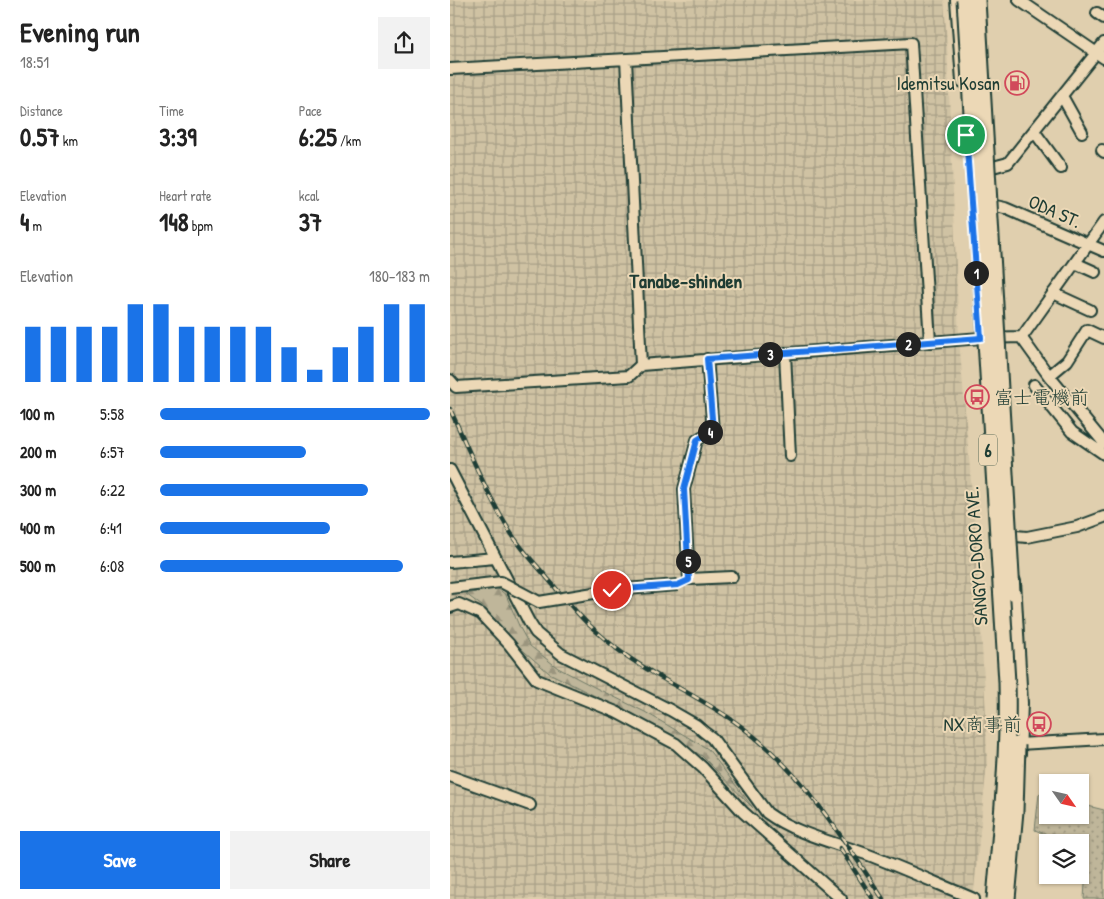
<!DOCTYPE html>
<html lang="en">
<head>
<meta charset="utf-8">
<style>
	body { margin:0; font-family:"Patrick Hand","Klee One",sans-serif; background:#f2f2f2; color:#222; height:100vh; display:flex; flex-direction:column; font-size:19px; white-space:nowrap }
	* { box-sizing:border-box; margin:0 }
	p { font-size:16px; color:#767676 }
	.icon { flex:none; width:28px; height:28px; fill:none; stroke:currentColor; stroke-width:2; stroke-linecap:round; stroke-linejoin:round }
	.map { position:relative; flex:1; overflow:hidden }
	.side { display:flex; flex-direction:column; background:#fff; width:450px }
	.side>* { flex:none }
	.needle { width:32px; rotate:124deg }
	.fabs { position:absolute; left:589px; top:774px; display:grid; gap:10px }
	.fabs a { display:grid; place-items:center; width:50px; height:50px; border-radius:0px; background:#fff; box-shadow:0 1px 4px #0004; font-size:25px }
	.pin { position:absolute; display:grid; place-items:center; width:42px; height:42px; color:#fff; margin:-21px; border:2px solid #fff; border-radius:50%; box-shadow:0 1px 5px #0007 }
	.km { position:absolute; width:25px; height:25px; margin:-12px; border-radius:50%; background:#222; color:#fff; font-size:14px; line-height:25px; text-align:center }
	.round { display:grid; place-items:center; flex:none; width:52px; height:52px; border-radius:0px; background:#f2f2f2 }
	.headline { display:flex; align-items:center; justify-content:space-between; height:85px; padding:0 20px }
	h1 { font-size:28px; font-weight:700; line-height:38px }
	.figures { display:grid; grid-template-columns:repeat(3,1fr); gap:8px; height:85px; padding:5px 20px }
	.figures div { display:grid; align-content:center }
	.figures b { font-size:25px; font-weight:700 }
	.figures small { font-size:14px; font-weight:400 }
	.figures p { font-size:14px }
	.chart { height:140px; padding:10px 20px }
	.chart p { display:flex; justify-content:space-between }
	.chart svg { width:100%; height:90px; margin-top:5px; stroke:#1a73e8; stroke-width:6 }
	.primary-button { display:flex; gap:10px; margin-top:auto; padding:10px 20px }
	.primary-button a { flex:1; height:58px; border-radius:0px; background:#1a73e8; color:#fff; font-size:20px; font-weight:700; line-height:58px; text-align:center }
	.primary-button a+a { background:#f2f2f2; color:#222 }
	ul { padding:0 20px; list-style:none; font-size:16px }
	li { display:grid; grid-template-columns:80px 60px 1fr; align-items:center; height:38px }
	li i { height:12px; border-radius:6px; background:#1a73e8 }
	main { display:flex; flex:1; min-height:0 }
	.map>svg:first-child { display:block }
	.industrial { fill:url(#industrial-grid) }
	.forest { fill:url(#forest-firs); stroke:#6f7a67 }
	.park { fill:url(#park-dots); stroke:#6f7a67 }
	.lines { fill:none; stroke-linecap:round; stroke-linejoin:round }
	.minor-casing { stroke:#1f3d34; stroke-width:14 }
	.major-casing { stroke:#1f3d34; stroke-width:16 }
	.minor { stroke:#ecd8b6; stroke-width:10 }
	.major { stroke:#ecd8b6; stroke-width:12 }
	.rail-casing { stroke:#1f3d34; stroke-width:4.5 }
	.rail { stroke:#ecd8b6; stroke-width:2.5; stroke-dasharray:8; stroke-linecap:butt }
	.minor-bridge-casing { stroke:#1f3d34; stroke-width:14; stroke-linecap:butt }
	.highway-bridge-casing { stroke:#1f3d34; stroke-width:19; stroke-linecap:butt }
	.minor-bridge { stroke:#ecd8b6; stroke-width:10 }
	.highway-bridge { stroke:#ecd8b6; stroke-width:15 }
	.route-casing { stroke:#fff; stroke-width:10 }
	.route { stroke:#1a73e8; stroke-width:6 }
	.labels { text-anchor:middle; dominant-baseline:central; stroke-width:4; stroke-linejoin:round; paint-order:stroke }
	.shield { fill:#ecd8b6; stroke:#5c6c5b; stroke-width:1 }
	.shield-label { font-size:18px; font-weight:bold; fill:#1f3d34 }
	.poi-label { font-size:19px; fill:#1f3d34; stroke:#ecd8b6; text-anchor:end }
	.street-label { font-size:19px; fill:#1f3d34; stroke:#ecd8b6 }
	.neighbourhood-label { font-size:20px; font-weight:bold; fill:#1f3d34; stroke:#ecd8b6 }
</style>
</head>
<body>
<main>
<section class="side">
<div class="headline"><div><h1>Evening run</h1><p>18:51</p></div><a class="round"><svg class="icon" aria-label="share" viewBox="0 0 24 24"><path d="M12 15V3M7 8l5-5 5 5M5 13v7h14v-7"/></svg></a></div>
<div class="figures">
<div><p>Distance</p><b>0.57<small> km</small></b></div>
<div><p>Time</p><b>3:39</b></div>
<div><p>Pace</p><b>6:25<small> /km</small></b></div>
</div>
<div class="figures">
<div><p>Elevation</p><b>4<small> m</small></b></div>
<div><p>Heart rate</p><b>148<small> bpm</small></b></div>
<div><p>kcal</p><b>37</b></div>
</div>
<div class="chart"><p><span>Elevation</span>180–183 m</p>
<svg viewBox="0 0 160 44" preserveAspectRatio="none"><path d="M5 44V17M15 44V17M25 44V17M35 44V17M45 44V6M55 44V6M65 44V17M75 44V17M85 44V17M95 44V17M105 44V27M115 44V38M125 44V27M135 44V17M145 44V6M155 44V6"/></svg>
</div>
<ul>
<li><b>100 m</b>5:58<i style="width:100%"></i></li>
<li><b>200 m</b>6:57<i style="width:54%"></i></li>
<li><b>300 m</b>6:22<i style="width:77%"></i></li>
<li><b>400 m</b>6:41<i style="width:63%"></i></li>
<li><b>500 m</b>6:08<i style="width:90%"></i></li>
</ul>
<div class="primary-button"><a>Save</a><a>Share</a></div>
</section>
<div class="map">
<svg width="654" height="899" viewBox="0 0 654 899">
	<defs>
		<pattern id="industrial-grid" width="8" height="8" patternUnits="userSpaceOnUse" patternTransform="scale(1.25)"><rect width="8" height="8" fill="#cfc2a3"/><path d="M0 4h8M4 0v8" fill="none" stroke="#a79f86"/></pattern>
		<pattern id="forest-firs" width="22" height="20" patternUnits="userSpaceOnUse" patternTransform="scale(1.25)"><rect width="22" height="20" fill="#bfb69a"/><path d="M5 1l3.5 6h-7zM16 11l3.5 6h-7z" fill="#9b957e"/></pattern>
		<pattern id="park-dots" width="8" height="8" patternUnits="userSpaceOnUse" patternTransform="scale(1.25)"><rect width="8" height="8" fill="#bfb69a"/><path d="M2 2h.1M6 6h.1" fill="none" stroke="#9b957e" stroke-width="1.8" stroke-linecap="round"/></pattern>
	</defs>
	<rect width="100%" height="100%" fill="#e0cfae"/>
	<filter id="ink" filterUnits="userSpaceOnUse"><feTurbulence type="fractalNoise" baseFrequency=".02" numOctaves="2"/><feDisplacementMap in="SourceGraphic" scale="10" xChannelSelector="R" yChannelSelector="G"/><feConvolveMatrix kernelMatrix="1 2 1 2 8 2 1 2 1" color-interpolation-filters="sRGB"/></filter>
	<g filter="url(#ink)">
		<path class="industrial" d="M0,0H494L497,44L509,339L525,529L536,714L537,763L523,899H0Z"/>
		<path class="forest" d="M47,588L56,595L70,628L80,646L108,668L146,688L195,712L258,749L303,808L252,756L191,719L99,673L67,645L36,609L16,594Z"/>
		<path class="park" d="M589,794L597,796L598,815H630V804L654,810V899H634L637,852L630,849V842H614L585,830Z"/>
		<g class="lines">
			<g class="minor-casing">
				<path id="minor" d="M569,0L654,58
					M647,13L654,18
					M176,59L191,365
					M0,69L461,43L480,342
					M612,96L632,132
					M584,131L611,168
					M652,150L654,152
					M539,168L558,163L654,43
					M541,205L555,208L654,251
					M625,263L645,272
					M603,293L640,310
					M571,337L599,376L654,443
					M335,353L340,456
					M257,359L263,430L247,440L234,489L239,579L282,577
					M599,376L617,361L637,330L654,338
					M0,380L6,387L179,376L191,365L531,338L572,337L654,222
					M584,385L622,432L654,454
					M0,470L79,622L86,633L111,654L220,710L246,725L254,732L262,738L317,813C346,834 383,842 416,854C453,868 488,884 524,899
					M554,535L577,537L627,527L654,517
					M0,562L45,558
					M0,607L9,604L31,614L59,644L87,680L166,712L226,744L253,768L293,812L391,899
					M569,744L654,739
					M0,776L80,805"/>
			</g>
			<g class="major-casing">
				<path id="major" d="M507,0L513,81
					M564,581L571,703L569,754"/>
			</g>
			<use href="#minor" class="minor"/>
			<use href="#major" class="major"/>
			<g class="rail-casing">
				<path id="rail" d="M0,409C18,448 34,489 56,525C67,545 84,562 98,579C111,594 124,610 138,624C147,632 157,641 167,649C206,679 252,697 292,727C351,771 393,838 433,899
					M390,848L423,899"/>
			</g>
			<use href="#rail" class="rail"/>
			<g class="minor-bridge-casing">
				<path id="minor-bridge" d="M0,588L51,582L89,602L162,590L228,585"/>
			</g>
			<g class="highway-bridge-casing">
				<path id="highway-bridge" d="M515,0L557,682C559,755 551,827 545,899
					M527,0L562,592
					M557,899L565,811L567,745"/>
			</g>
			<use href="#minor-bridge" class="minor-bridge"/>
			<use href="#highway-bridge" class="highway-bridge"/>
		</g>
	</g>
	<g class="lines" filter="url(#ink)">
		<g class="route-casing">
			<path id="route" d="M162,590L228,585L239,580L234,489L247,440L263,430L257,359L531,338L516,135"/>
		</g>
		<use href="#route" class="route"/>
	</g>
	<defs>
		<g id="fuel-ring" transform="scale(1.25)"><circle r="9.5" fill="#ecd8b6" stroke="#d1495b" stroke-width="1.5"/><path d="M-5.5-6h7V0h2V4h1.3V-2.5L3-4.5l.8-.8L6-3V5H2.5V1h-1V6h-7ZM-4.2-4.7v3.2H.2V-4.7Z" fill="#d1495b"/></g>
		<g id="bus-ring" transform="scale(1.25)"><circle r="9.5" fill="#ecd8b6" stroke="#d1495b" stroke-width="1.5"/><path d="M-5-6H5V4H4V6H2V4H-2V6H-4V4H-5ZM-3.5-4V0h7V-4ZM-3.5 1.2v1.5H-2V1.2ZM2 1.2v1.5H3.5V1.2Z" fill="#d1495b"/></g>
	</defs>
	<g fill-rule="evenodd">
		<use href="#fuel-ring" x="567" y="83"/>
		<use href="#bus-ring" x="527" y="397"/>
		<use href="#bus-ring" x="589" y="724"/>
	</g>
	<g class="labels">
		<rect class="shield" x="529" y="434.5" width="18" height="31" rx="4"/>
		<g class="shield-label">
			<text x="538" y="450">6</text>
		</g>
		<g class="poi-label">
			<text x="550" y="83">Idemitsu Kosan</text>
			<text x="544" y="397" text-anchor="start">富士電機前</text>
			<text x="572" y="724">NX商事前</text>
		</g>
		<g class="street-label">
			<text transform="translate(605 211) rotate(24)">ODA ST.</text>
			<text transform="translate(526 556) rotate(-94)">SANGYO-DORO AVE.</text>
		</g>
		<g class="neighbourhood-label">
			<text x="236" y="280">Tanabe-shinden</text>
		</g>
	</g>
</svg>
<div class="fabs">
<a><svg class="needle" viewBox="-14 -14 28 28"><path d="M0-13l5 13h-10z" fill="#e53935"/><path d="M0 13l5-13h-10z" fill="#767676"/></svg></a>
<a><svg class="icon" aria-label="layers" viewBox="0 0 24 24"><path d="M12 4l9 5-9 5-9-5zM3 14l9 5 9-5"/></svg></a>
</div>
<div class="pin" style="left:516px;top:135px;background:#1e9e55"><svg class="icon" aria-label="arrive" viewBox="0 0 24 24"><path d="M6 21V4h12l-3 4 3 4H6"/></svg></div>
<div class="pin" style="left:162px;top:590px;background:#d93025"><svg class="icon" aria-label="check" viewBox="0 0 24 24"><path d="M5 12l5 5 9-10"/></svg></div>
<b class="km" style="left:526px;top:273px">1</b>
<b class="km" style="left:458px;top:344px">2</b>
<b class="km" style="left:320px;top:354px">3</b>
<b class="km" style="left:260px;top:432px">4</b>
<b class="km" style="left:238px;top:561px">5</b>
</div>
</main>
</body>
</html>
